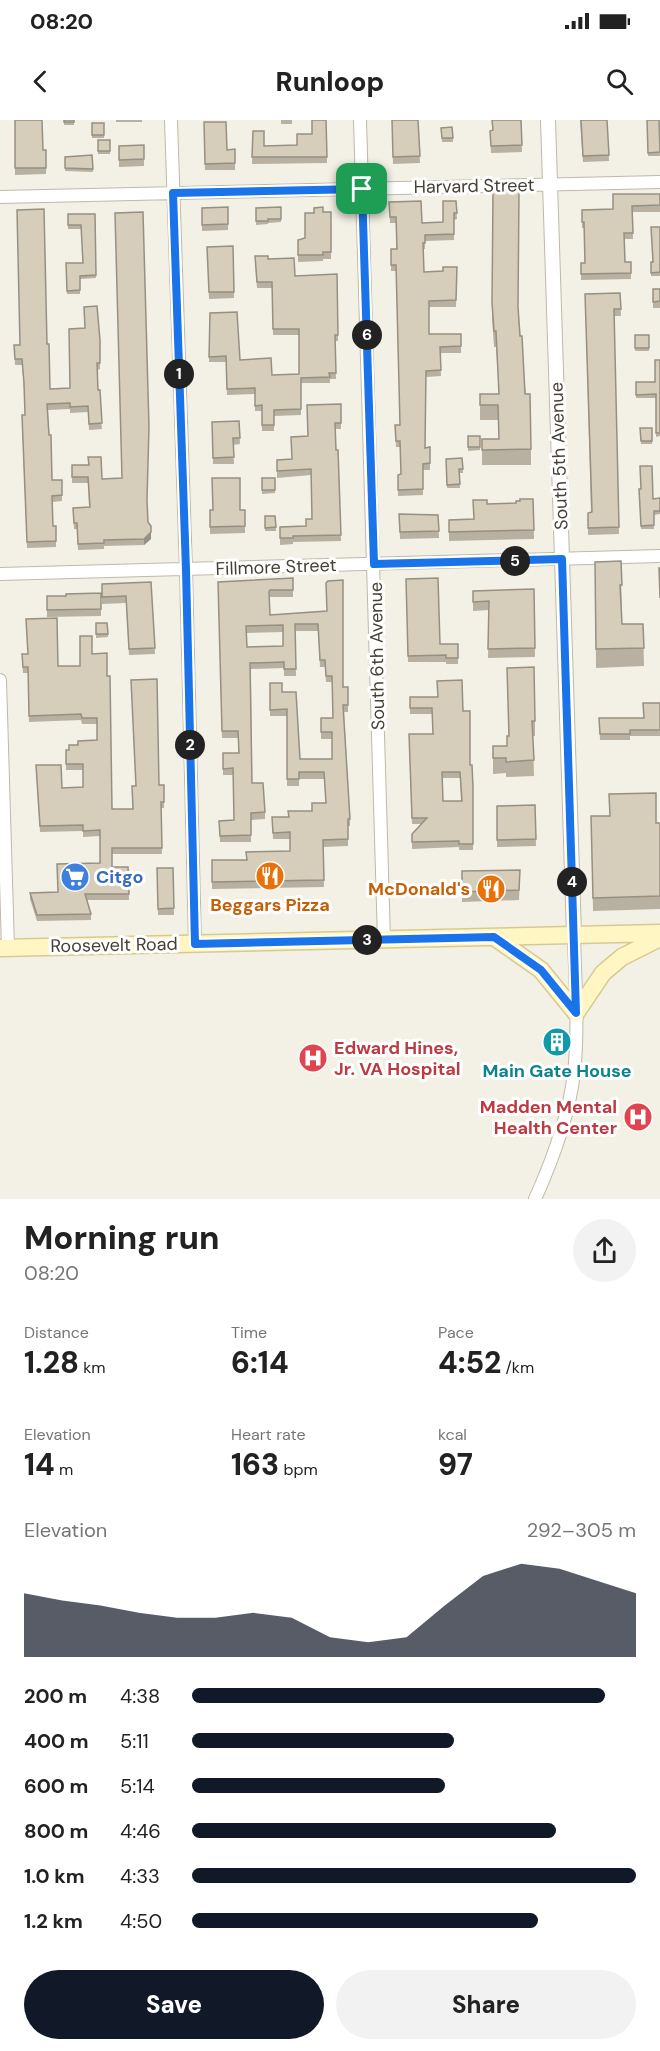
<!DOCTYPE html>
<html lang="en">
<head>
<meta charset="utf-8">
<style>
	body { margin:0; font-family:"DM Sans",sans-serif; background:#f2f2f2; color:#222; height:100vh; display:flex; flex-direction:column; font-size:22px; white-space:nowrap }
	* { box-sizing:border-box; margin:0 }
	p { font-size:20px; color:#767676 }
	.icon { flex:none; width:33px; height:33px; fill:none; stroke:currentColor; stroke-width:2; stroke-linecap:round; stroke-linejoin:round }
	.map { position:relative; height:1079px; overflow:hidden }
	.panel { display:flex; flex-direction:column; background:#fff; flex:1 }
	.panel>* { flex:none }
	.pin { position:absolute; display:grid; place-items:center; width:51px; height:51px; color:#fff; margin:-26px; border-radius:12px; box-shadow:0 3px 9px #0006 }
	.km { position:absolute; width:30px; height:30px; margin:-15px; border-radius:50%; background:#222; color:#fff; font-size:16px; line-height:30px; text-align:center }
	.round { display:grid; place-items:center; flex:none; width:63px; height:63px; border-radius:32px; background:#f2f2f2 }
	.headline { display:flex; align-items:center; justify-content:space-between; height:102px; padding:0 24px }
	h1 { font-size:33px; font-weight:800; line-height:45px }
	.stats { display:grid; grid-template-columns:repeat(3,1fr); gap:9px; height:102px; padding:6px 24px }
	.stats div { display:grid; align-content:center }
	.stats b { font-size:30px; font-weight:800 }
	.stats small { font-size:16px; font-weight:400 }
	.stats p { font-size:16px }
	.chart { height:168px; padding:12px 24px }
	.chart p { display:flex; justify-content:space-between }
	.chart svg { width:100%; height:108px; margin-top:6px; fill:#111827; opacity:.7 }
	.action { display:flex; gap:12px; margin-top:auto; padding:12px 24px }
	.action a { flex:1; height:69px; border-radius:36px; background:#111827; color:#fff; font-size:24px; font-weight:800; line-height:69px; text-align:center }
	.action a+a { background:#f2f2f2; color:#222 }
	ul { padding:0 24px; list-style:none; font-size:20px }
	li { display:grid; grid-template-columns:96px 72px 1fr; align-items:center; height:45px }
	li i { height:15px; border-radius:8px; background:#111827 }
	.status { display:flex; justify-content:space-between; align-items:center; height:42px; padding:0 30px; background:#fff; direction:ltr }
	.status svg { height:16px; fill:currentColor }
	header { display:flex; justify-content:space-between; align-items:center; height:78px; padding:0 24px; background:#fff; font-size:27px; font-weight:800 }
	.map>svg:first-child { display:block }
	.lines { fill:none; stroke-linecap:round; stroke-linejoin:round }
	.minor-casing { stroke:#bfb9a8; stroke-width:14 }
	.tertiary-casing { stroke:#bfb9a8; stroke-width:16 }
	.secondary-casing { stroke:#d6ca93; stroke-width:19 }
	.minor { stroke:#fff; stroke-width:12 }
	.tertiary { stroke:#fff; stroke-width:14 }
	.secondary { stroke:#fff6c4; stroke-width:16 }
	.wall { fill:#b8b0a0; fill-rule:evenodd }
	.shaded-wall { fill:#969082 }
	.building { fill:#d6cdba; stroke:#969082; stroke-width:1.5; fill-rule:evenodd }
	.route-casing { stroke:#fff; stroke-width:12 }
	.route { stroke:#1a73e8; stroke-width:8 }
	.labels { text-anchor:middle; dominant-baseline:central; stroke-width:6; stroke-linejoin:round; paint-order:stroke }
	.street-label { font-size:18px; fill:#464135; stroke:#fff }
	.shop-label { font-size:18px; font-weight:bold; fill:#366cbe; stroke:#fff; text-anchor:start }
	.food-label { font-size:18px; font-weight:bold; fill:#c56008; stroke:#fff; text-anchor:end }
	.health-label { font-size:18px; font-weight:bold; fill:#be3a42; stroke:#fff; text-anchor:start }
	.culture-label { font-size:18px; font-weight:bold; fill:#0d838f; stroke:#fff }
</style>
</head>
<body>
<div class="status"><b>08:20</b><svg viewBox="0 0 49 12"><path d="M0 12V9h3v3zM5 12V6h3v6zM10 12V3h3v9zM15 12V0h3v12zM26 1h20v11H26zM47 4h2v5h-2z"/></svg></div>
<header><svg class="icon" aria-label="back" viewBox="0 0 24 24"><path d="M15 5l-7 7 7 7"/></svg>Runloop<svg class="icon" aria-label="search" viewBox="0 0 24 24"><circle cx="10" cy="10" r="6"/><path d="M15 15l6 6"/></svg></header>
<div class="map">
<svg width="660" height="1079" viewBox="0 0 660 1079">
	<rect width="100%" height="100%" fill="#f3f1e5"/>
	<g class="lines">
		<g class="minor-casing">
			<path id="minor" d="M171,0L186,450L195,824
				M360,0L384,820
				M0,77L660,62
				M0,454L660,436
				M0,560L8,828
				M535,1079C553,1039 569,996 574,953C579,907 575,861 574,815"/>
		</g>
		<g class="tertiary-casing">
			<path id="tertiary" d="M548,0L574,815"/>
		</g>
		<g class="secondary-casing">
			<path id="secondary" d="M494,817L541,850L576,893L603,853L622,837L660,818
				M0,828L660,813"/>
		</g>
		<use href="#minor" class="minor"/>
		<use href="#tertiary" class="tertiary"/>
		<use href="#secondary" class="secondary"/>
	</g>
	<path class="wall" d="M15,0L43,30H46V54L15,55Z
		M64,0H74V5H64Z
		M116,0H142V2H116Z
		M281,0H292V4H281Z
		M326,0L327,43L252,44L253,11L264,26L297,25L312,14Z
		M392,0H418L420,43L393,44Z
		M521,0L522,32L491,33L490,11Z
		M580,0H607L609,41L583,42Z
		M647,0H659L660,36H648Z
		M204,2L227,30L235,29V50H205Z
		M92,3H104V18H92Z
		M452,7L453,22H442L441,8Z
		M98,20H110V34H98Z
		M119,26L144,39V46L119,47Z
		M92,35L93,52L65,51V37Z
		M493,72L518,189L531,329V345H482V319H499L498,300H480V274H499L496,227H494L492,198Z
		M660,74V92H632L633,119H625V142H631V159L581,160V143H585L584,108H582V90L613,89Z
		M456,81L457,99L454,100V120L425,121V129H423L424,152L443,151L457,147L456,187H429V214L461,226V233H440L441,256L426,257L425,328L430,327V350H423V375L398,376V355L401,354L400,327H396L395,305H400L396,151H391V136L396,129V103H390L389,82L422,103L443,102Z
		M228,87V110L202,111V88Z
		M281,87V102L268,103V104L256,105V88Z
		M323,92H331V139H323V141L298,142V120L305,118Z
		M68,94H95L96,158L80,159V174H67L66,143H83L81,109H68Z
		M660,107V156H651V142H652Z
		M207,127L234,172V178L209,179Z
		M268,139L295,156L337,154L338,221H335L336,259H330V263H301V295L274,296V311H262V291H255V274L227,275L226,242H209L210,193L240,240L272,255L299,254V215H273L272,168H257L255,142Z
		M653,169H660V188H653Z
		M620,173L621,196H614L619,414L588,415V393L591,392L585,174Z
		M635,215H649V231H635Z
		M100,220V249L97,250L98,270L102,309L89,310L88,292L70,293V289L48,290L52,360H62V381L52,382L53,406H56V427L27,428L22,302L25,295L24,269L22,245H15L14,225L47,224L50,269L70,268Z
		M660,240V316L656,317V278H636V262H655Z
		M341,284V309H335L336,330H338L341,421L293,422V424L280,425V407L306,406L312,399L311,355L277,358V340L292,339L308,316Z
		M239,301L240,324L233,325L234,344H213L212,302Z
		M640,308H652V324H641Z
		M468,316H480V330L468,331Z
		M462,338L463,353H459L460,368H447L446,339Z
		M72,345L102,359L147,382L148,402L151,419L144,425L104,426V429L78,430L77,409H74L73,388L89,387L88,363H72Z
		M262,358H275V373L262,374Z
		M639,373L653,379L660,378V394L654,395V409H641Z
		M533,379L534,419L449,421V400L473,399L487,384L516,383V381Z
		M210,390H245V413L210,414Z
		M399,394L438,395L439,418L400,419Z
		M265,396H275L276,411H265Z
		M621,441L622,504H643L644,546L596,548L595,442Z
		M293,458V477H270L269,478L270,495L326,491L348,585V592H344L350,699V706H348V726L323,727L324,767L212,769V740H246V732L290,731V719H273L272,697H289L312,691L326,683L324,659H299V666H287V596H270V563L282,572L300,639H332V619H321V598H333L332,562H326L325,547H320L318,511H295L296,556H284V548L251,549L252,663L265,692V699L251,700V722H220L219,701L234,700L233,655H223V633H238V618H222L218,462ZM283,512V526L247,527L246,513Z
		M406,459L440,524H458V544H446V542H408Z
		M151,462L155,534L129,535L126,483L102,484V464Z
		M534,469L535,537L488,538L489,490L473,491V471Z
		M101,473V496L47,497V476H66Z
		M96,503H107L108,517L96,518Z
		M92,534L112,689H133L159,665H164V688H161L162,734H112V747H128L129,780H87L91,794V800L37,801L30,779V773L58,772L100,743V716L83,717V711L40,712L36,651L62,668L83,667V650H66V630H69L78,625L97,620V604H82L81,600L29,602L28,553H23L22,540L58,546H80Z
		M507,548L535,601V616H533L534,656L506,657V653L493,654V626H507L509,616Z
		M410,577L463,591L473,667V730H459V727L412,729V714L422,704H412L409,614H433L432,594H410ZM442,658H460L461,681H443Z
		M660,583V616H630V620H600L599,598H644Z
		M535,685L536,726L497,727V686Z
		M591,696L660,703V789L593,791Z
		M157,748H173L174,795H158Z
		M462,751L520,759L519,780L462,782Z"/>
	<path class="shaded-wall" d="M151,412V419L144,425V419Z"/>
	<path class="building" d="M15,0H42L43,30H46V48H15Z
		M64,0H74V2H64Z
		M312,0H326L327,37H252L253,11H264V26L297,25V14H312Z
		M392,0H418L420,36L393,37Z
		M492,0H521L522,25L491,26L490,11L493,10Z
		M581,0H607L609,35L583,36Z
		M647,0H659L660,32L648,33Z
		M204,2H226L227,30L235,29V43L205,44Z
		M92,3H104V15H92Z
		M452,7L453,18H442L441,8Z
		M98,20H110V31H98Z
		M144,25V39L119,40V26Z
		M92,35L93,49L65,48V37Z
		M493,72H519L518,187L520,216H522L525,274H530L531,329L482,330V319H499L498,285H480V274H499L496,211H494L492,183Z
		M613,74H660V85L632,86L633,113H624L625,142H631V153L581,154V143H585L584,102H582V90L613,89Z
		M421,81L422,103L443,102V81H456L457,93H454V114L425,115V123H423L424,152L443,151V147H457L456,180L429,181V214H461V226L440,227L441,250L426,251L425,328L430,327V343L423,344V369L398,370V355L401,354L400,321H396L395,305H400L396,145H391V129H397L396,97H390L389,82Z
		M228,87V104L202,105V88Z
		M281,87V99H268V101H256V88Z
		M323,87V92H331V132H323V135H298V120L305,118V93H314V88Z
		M44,89L47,224H49L50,269L70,268L69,209L85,208L84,187L97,186L100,220V243H97L98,270H100L102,303L89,304L88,286L70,287V283L47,284L49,315H51L52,360H62V375L52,376L53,406H56V421L27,422L22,295H25L24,263L22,239H15L14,225H20L17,90Z
		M143,92L149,307L147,380L148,402L151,406V412L144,419L104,420V423L78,424L77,403H74L73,388L90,387L88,357H72V345H89L88,337H101L102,359L122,358L115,93Z
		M68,94H95L96,155L80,156V170L67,171L66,143H83L81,105H68Z
		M651,107H660V152L651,153V142H653Z
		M233,126L234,172H209L207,127Z
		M255,136H268V139L294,138L295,156L337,154L338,215H335L336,253H329L330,257L301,258V289L274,290V305H262V285L255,286V268L227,269L226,236L209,237L210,193L237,192L240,240L271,238L272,255L299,254V209H273L272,162H257Z
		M653,169H660V181L653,182Z
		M620,173L621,189H614L619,407L588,408V393L592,392L585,174Z
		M635,215H649V228H635Z
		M655,240H660V313H656V274L636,275V262H655Z
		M341,284V303H335L336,330H338L341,415L293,416V418H280V407L306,406V399H312L311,349L277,351V340L292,339L291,317L308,316L307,285Z
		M239,301L240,318H233L234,337L213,338L212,302Z
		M640,308H652V321H641Z
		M468,316H480V327H468Z
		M462,338L463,349H459L460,364L447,365L446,339Z
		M640,346H652L653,379L660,378V391H654V405L641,406L639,369H641Z
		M212,358H240V390H245V406L210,407V390H213Z
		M262,358H275V370H262Z
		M520,379H533L534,410L449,412V400L474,399L473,380H487V384L516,383V381H520Z
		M399,394L438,395L439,411L400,412Z
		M265,396H275L276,407L265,408Z
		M621,441L622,465H620L622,504H643L644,528L596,529L595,442Z
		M659,448H660V478Z
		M293,458V470H270L269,472L270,495L327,491L326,463L328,461L343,460V567H348V585H343L350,699H348V719L323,720L324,760L212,762V740H247L246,732L290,731V712L273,713L272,697H289L288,691H312V683H326L324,652H299V659H287V589L270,590V563H282V572H296L300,639H332V612H321V598H333L332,556H326L325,540H320L318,504H295L296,549H284V542L250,543L252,663H263L265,692L251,693V715L220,716L219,701L234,700L233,648L223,649V633H239L238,611H222L218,462ZM283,505V526L247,527L246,506Z
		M438,458L440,524H458V538H446V535L408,536L406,459Z
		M151,462L155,528L129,529L126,476L102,477V464Z
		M534,469L535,528L488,529L489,481L473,482V471Z
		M101,473V489L47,490V476H66V474Z
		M57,498L58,546H80V516H92V534L107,533V556H110L112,689H133L132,666H136L131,560L157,559L159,665H164V682H161L162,728H112V747H128L129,774H85L91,794L37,795L30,773L58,772L57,744L100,743V710L83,711V705L40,706L36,645H61L62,668L83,667V644H66V630H69V625H78V621L97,620V598H82L81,594L29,596L28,547H23L22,534H28L26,499Z
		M96,503H107L108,514H96Z
		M534,547L535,601H532L534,640L506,642V638H493V626H507V616H509L507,548Z
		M462,560L463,591H470V645H472L473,667V724H459V721L412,722V714L427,698H412L409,614H433L432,588H410V577H438L437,561ZM442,652H460L462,681H443Z
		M643,583H660V610H630V614H600L599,598H644Z
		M656,673V703H660V776L593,778L591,696H610L609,674Z
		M535,685L536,719L497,720V686Z
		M157,748H173L174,788L158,789Z
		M520,750L519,770L462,772V751Z"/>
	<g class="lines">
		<g class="route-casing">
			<path id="route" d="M362,69L374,444L562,439L576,893L541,850L494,817L195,824L186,450L173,73Z"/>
		</g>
		<use href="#route" class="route"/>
	</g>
	<defs>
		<g id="restaurant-disc" transform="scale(1.5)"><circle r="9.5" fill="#e8710a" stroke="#fff"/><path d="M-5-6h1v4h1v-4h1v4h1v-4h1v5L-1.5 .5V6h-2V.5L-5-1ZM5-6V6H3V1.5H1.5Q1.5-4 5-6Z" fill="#fff"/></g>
		<g id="supermarket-disc" transform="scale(1.5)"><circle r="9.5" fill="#3f7fe0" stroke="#fff"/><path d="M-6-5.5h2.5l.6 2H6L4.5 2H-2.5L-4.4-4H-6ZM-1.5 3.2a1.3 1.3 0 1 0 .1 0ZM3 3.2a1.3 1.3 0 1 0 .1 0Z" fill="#fff"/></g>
		<g id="building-disc" transform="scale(1.5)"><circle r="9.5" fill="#0f9aa8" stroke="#fff"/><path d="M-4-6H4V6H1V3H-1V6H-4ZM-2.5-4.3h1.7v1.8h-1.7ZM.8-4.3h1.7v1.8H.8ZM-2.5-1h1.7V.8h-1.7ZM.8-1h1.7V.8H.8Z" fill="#fff"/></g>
		<g id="hospital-disc" transform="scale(1.5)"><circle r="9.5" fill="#e0444e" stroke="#fff"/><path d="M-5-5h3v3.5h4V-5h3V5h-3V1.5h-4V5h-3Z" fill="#fff"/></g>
	</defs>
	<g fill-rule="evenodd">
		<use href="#restaurant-disc" x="270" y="756"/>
		<use href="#supermarket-disc" x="75" y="757"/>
		<use href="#restaurant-disc" x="491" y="769"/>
		<use href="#building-disc" x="557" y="922"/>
		<use href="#hospital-disc" x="313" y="938"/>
		<use href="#hospital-disc" x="638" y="997"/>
	</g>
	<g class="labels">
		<g class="street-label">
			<text transform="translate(474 66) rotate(-1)">Harvard Street</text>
			<text transform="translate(559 336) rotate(-92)">South 5th Avenue</text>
			<text transform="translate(276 447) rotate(-2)">Fillmore Street</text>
			<text transform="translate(377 536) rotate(-91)">South 6th Avenue</text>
			<text transform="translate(114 825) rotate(-1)">Roosevelt Road</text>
		</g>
		<g class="shop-label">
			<text x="96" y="757">Citgo</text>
		</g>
		<g class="food-label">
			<text x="470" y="769">McDonald's</text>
			<text x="270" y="785" text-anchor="middle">Beggars Pizza</text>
		</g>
		<g class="health-label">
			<text x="334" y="928">Edward Hines,<tspan x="334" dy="21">Jr. VA Hospital</tspan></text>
			<text x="617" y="987" text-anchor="end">Madden Mental<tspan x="617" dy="21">Health Center</tspan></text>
		</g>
		<g class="culture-label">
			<text x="557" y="951">Main Gate House</text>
		</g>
	</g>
</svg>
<div class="pin" style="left:362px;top:69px;background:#1e9e55"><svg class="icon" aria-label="arrive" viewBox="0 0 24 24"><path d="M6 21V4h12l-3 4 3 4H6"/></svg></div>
<b class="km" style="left:179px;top:254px">1</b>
<b class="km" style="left:190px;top:625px">2</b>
<b class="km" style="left:367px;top:820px">3</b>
<b class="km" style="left:572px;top:762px">4</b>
<b class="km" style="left:515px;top:441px">5</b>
<b class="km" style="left:367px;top:215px">6</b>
</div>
<section class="panel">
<div class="headline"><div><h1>Morning run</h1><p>08:20</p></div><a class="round"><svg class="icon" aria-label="share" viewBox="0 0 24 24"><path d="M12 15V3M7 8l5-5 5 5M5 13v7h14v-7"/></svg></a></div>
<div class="stats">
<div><p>Distance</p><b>1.28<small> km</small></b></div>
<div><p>Time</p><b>6:14</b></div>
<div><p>Pace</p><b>4:52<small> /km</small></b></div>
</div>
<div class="stats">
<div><p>Elevation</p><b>14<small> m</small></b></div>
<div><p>Heart rate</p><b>163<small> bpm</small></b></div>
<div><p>kcal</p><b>97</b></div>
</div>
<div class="chart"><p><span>Elevation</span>292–305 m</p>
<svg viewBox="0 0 160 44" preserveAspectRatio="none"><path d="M0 44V18L10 21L20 23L30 26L40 28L50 28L60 26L70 28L80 36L90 38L100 36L110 23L120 11L130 6L140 8L150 13L160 18V44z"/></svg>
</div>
<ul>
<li><b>200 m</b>4:38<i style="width:93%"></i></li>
<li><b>400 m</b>5:11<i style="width:59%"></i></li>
<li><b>600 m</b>5:14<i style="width:57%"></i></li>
<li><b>800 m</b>4:46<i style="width:82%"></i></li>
<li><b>1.0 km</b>4:33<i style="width:100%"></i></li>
<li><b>1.2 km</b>4:50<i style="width:78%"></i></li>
</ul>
<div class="action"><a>Save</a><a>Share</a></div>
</section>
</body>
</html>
